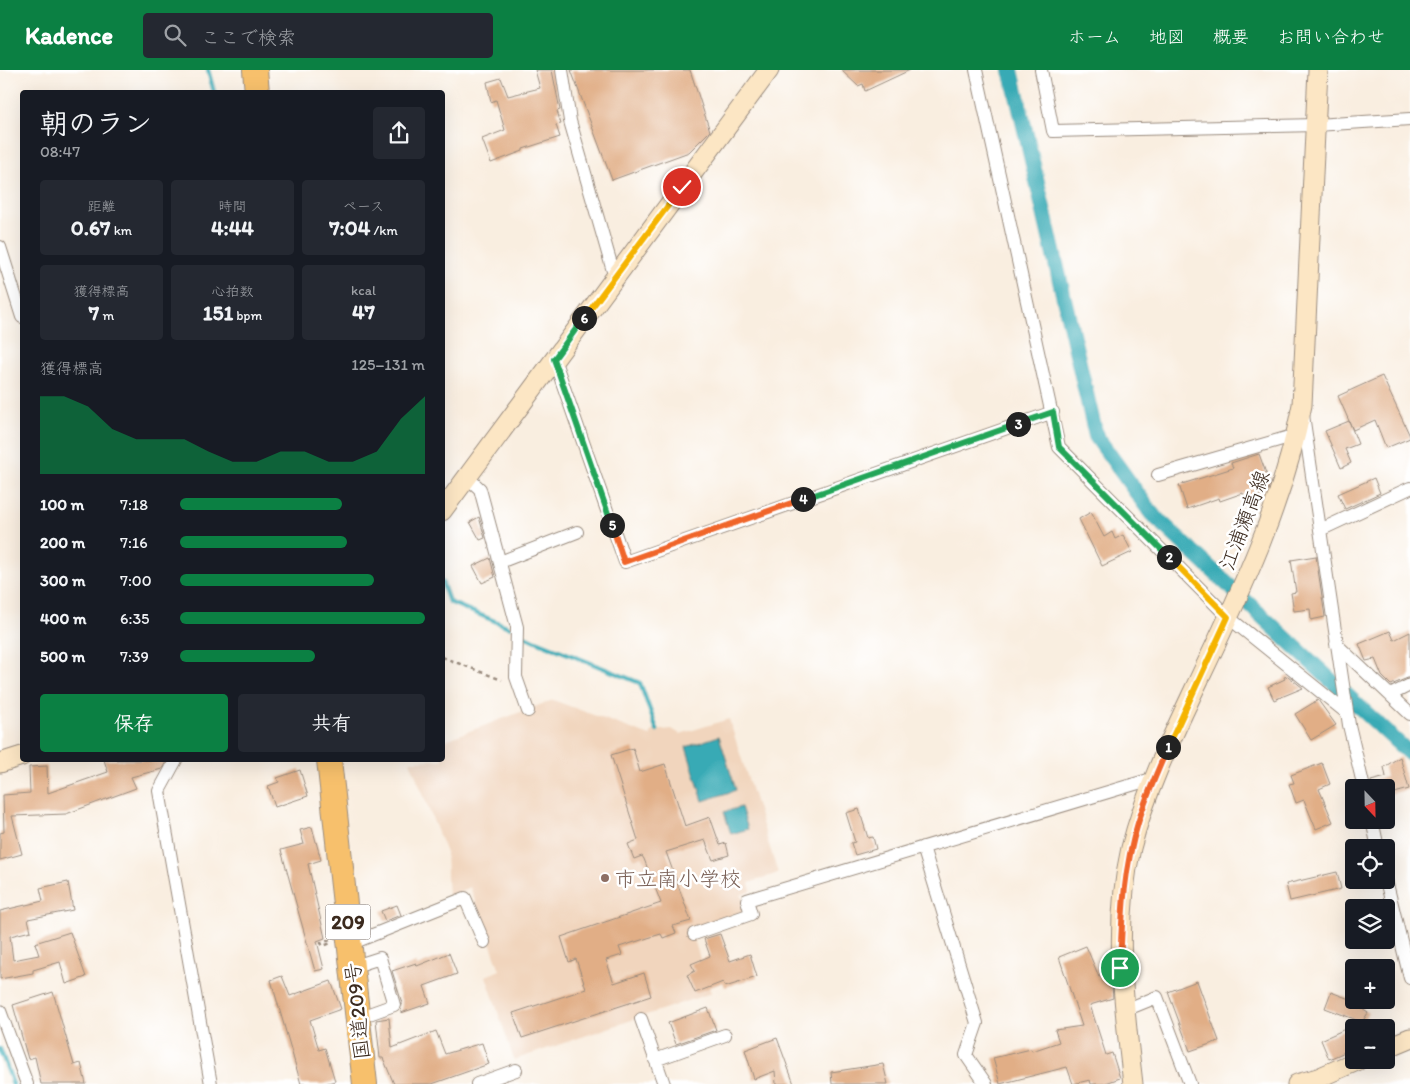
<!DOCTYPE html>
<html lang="ja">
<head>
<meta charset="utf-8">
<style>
	body { margin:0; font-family:Itim,"Klee One",sans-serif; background:#242831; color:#f1f3f6; height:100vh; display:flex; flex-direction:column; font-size:19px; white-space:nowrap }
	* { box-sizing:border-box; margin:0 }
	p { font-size:16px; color:#9ea1a6 }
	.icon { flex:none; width:28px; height:28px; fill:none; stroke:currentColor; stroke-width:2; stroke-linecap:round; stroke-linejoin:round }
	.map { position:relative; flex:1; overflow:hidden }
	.side { position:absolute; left:20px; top:20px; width:425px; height:672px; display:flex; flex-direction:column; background:#171b24; border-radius:5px; box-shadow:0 5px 20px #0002 }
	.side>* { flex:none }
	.needle { width:32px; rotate:158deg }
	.fabs { position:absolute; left:1345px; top:709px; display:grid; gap:10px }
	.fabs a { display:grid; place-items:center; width:50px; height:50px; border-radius:5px; background:#171b24; box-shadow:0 5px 20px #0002; font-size:25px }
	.pin { position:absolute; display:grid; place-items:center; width:42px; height:42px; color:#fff; margin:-21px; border:2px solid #fff; border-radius:50%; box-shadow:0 1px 5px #0007 }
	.km { position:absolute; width:25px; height:25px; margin:-12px; border-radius:50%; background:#222; color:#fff; font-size:14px; line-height:25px; text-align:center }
	.round { display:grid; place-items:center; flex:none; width:52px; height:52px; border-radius:5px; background:#242831 }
	.summary { display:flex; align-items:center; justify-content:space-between; height:85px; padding:0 20px }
	h1 { font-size:28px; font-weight:700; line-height:38px }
	.metrics { display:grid; grid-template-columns:repeat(3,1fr); gap:8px; height:85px; padding:5px 20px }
	.metrics div { display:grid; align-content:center; border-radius:5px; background:#242831; text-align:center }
	.metrics b { font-size:21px; font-weight:700 }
	.metrics small { font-size:14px; font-weight:400 }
	.metrics p { font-size:14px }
	.chart { height:140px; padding:10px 20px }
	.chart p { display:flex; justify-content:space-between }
	.chart svg { width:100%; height:90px; margin-top:5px; fill:#0b8043; opacity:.7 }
	.action { display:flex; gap:10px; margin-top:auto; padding:10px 20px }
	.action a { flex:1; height:58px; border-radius:5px; background:#0b8043; color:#fff; font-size:20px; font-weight:700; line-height:58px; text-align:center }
	.action a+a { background:#242831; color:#f1f3f6 }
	ul { padding:0 20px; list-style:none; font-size:16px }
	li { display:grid; grid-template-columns:80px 60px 1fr; align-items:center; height:38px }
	li i { height:12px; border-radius:6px; background:#0b8043 }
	header { display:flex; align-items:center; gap:30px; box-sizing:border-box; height:70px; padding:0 25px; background:#0b8043; color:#fff }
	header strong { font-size:24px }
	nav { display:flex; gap:28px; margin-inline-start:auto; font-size:18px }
	.search { width:350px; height:45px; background:#242831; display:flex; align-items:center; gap:12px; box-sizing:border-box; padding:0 18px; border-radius:5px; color:#9ea1a6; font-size:19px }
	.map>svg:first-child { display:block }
	.built { fill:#f1d5bd }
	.water { fill:#39aab5; stroke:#3a6a6a }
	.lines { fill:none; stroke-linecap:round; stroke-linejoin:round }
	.stream { stroke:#39aab5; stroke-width:4.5 }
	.canal { stroke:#39aab5; stroke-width:16 }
	.building { fill:#e1ae86 }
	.street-casing { stroke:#9a8c7f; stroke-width:14 }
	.secondary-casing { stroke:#9a8c7f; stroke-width:21 }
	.highway-casing { stroke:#9a8c7f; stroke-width:26 }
	.path { stroke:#9a8c7f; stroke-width:2.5; stroke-dasharray:4 4; stroke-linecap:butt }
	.street { stroke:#fff; stroke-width:12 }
	.secondary { stroke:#fce6c4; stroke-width:19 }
	.highway { stroke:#f7c06c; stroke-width:24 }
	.path-bridge { stroke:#9a8c7f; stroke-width:2.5; stroke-dasharray:4 4; stroke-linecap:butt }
	.split-1-casing { stroke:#fff; stroke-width:10 }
	.split-2-casing { stroke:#fff; stroke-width:10 }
	.split-3-casing { stroke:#fff; stroke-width:10 }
	.split-4-casing { stroke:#fff; stroke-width:10 }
	.split-5-casing { stroke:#fff; stroke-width:10 }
	.split-6-casing { stroke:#fff; stroke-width:10 }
	.split-7-casing { stroke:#fff; stroke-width:10 }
	.split-1 { stroke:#f0652b; stroke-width:6 }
	.split-2 { stroke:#f5b400; stroke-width:6 }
	.split-3 { stroke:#22a559; stroke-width:6 }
	.split-4 { stroke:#22a559; stroke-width:6 }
	.split-5 { stroke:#f0652b; stroke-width:6 }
	.split-6 { stroke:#22a559; stroke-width:6 }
	.split-7 { stroke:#f5b400; stroke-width:6 }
	.education-dot { fill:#8d6e63; stroke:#fff; stroke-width:2 }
	.labels { text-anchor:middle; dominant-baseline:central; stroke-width:5; stroke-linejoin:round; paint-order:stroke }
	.shield { fill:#fff; stroke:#766a62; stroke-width:1 }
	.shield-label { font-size:20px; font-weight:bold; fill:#3b2a1e }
	.street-label { font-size:21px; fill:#3b2a1e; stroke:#fff }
	.education-label { font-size:21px; fill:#785e54; stroke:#fff; text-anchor:start }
</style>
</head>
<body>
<header>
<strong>Kadence</strong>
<div class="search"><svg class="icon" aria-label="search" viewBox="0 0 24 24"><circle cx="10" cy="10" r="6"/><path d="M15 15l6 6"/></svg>ここで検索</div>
<nav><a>ホーム</a><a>地図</a><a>概要</a><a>お問い合わせ</a></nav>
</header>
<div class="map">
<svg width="1410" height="1014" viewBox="0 0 1410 1014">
	<rect width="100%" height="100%" fill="#fff"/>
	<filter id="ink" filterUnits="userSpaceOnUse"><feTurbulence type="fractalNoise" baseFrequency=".02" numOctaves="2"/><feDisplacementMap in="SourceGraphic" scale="10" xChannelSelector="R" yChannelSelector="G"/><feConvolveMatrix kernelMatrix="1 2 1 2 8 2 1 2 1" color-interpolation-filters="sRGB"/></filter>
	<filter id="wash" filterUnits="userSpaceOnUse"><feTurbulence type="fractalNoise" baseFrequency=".0096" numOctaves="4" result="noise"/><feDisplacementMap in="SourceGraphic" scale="20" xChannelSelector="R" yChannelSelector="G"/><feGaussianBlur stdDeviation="1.12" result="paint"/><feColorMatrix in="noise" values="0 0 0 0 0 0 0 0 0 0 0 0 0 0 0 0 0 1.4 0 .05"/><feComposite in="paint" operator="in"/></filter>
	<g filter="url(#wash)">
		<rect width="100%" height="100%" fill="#f9eee0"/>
		<path class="built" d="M553,630L650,666L652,661L672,659L680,664L729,649L778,803L749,813L751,821L741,825L747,841L691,860L711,923L514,990L486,906L500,900L470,817L448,827L446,783L410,691L442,690L443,671Z"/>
		<path class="water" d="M719,666L736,720L703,731L686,677Z
			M741,737L748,759L731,764L724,742Z"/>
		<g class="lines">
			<path class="stream" d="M208,0L214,22
				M442,512L449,532L509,557
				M524,566L640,613L657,660
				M0,979L13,1014"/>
			<path class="canal" d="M1011,0L1096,366L1152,444L1410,684"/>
		</g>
		<g id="blocks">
			<path class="building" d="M535,0H552L560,40L557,41L561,54L556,55L560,67L523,79V81L491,93L482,69L505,60L496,30L491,32L487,12L501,8L508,26L540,18Z
				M571,0H690L710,61L689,82L612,110Z
				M841,0H910L865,21L863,14L858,16Z
				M1382,306L1410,366V368L1386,378L1375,350L1353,360L1338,326Z
				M1349,351L1358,374L1345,379L1351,393L1341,398L1325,361Z
				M1259,384L1270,414L1267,423L1246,430L1243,423L1220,431L1219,428L1187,439L1179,415L1233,398L1231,393Z
				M1374,408L1380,423L1345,439L1338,424Z
				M1091,442L1104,467L1112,462L1115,469L1123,465L1132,482L1102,496L1079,449Z
				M479,447L485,468L480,470L470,452Z
				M1316,486L1325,547L1311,550L1310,539L1294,541L1291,523L1296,522L1291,490Z
				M490,488L495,507L482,513L473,496Z
				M1390,561L1394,570L1410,562V607L1391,615L1382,606L1375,589L1366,591L1359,574Z
				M1288,606L1303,618L1274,630L1268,617L1285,609L1284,607Z
				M1318,630L1336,655L1311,670L1295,644Z
				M633,678L640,702L665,694L685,756L710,747L720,775L726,773L729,785L713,790L705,770L666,782L691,851L673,856L676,863L663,868L661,864L651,867L619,877L622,885L606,890L614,913L644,903L651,926L522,968L513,943L586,919L576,889L569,892L561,867L661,833L644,789L642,786L634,789L628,774L638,770L611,685Z
				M1400,687L1409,719L1391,724L1389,718H1372L1371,711L1386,707L1384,697Z
				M104,690H167L162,699L131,707L136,718L66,744L12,746L22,784L0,790V763L4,762L3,725L30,723L29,697L47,696L48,723L108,702Z
				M1322,693L1330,714L1319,719L1333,752L1316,759L1304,730L1296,733L1289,714L1294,713L1291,705Z
				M300,700L308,726L275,737L268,716L279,712L277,708Z
				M859,739L868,768L873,767L876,779L855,785L851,773L855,772L846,743Z
				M312,757L321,790L308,794L325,868L317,871L324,899L315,901L281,780L304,774L300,760Z
				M1337,802L1341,819L1290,831L1286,814Z
				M68,812L73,840L28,849L31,861L10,866L13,890L39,885L35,873L70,862L86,907L66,914L60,892L33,900V903L0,909V841L43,831L40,818Z
				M397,835L401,845L385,851L381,841Z
				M720,864L730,891L750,884L757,907L725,917L723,912L695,923L687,905L695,901L691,894L710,886L704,869Z
				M1086,876L1099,907L1111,904L1113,928L1090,935L1106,985L1112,983L1120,1008L1103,1014H1091L1090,1010L1073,1014L1067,997L1000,1014L993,988L1031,979L1032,981L1059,972L1055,960L1082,956L1059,887Z
				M449,883L457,904L424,916L430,933L401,943L402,933L392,901L416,893L417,896Z
				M282,906L290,926L331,911L341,939L310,950L319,980L325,978L335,1011L324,1014H301L271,910Z
				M1197,911L1219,971L1190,981L1168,922Z
				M53,922L74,995L81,993L86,1014H41L35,987L28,989L13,935Z
				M1331,922L1365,935L1362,939L1368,943L1362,952L1325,938Z
				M708,938L716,960L676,974L668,953Z
				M389,948L392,978L436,961L445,984L482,973L489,994L432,1014H394L383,988H380L376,950Z
				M1354,955V978L1329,989L1321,970Z
				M777,968L794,1014H776L775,1001L754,1009L745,980Z
				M883,994L888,1014H832L831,1002Z"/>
		</g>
	</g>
	<g filter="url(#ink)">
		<use href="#blocks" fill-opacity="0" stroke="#9a8c7f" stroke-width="1"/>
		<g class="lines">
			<g class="street-casing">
				<path id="street" d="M562,0L570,51L615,208
					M976,0L1059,377L1228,547L1347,643
					M1041,0L1053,61L1316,55L1410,49
					M0,177L22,247
					M554,289L625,492L1053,342
					M1303,345L1349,655L1364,718
					M1158,405L1296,365
					M467,407L480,419L517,557L516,607L528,641
					M1320,460L1410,418
					M500,492L577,462
					M1336,574L1410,644
					M1390,625L1410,615
					M176,690L159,721L211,1014
					M1372,750L1378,778
					M923,777L977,953L966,985L986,1014
					M1386,810L1410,908
					M694,864L751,844L747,830L1155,708
					M350,874L465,828L484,872
					M352,897L380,888L394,935L358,948
					M1125,940L1157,927L1190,1014
					M0,941L27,1014
					M641,949L664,1014
					M655,990L725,965
					M477,1014L516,1000"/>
			</g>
			<g class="secondary-casing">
				<path id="secondary" d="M442,441L769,0
					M0,693L22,686
					M1386,978L1410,968
					M1133,1014C1124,935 1113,856 1131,778C1145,723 1170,671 1194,620C1238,528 1283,436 1302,335L1318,0
					M1297,1014L1318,1008L1359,990"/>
			</g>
			<g class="highway-casing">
				<path id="highway" d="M255,0L257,22
					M329,690L365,1014"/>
			</g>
			<path class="path" d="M442,587L502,610
				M330,870L321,873L323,876L331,873"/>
			<use href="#street" class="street"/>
			<use href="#secondary" class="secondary"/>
			<use href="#highway" class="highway"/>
			<path class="path-bridge" d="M334,868L367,855"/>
		</g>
	</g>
	<g class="lines" filter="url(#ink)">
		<g class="split-1-casing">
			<path id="split-1" d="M1120,898C1122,849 1123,800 1138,753C1146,727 1157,702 1168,677"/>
		</g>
		<g class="split-2-casing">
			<path id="split-2" d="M1168,677L1228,547L1169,487"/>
		</g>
		<g class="split-3-casing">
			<path id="split-3" d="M1018,354L1053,342L1059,377L1169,487"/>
		</g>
		<g class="split-4-casing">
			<path id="split-4" d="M803,429L1018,354"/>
		</g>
		<g class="split-5-casing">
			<path id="split-5" d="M612,455L624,492L803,429"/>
		</g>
		<g class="split-6-casing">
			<path id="split-6" d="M584,248L554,289L612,455"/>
		</g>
		<g class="split-7-casing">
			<path id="split-7" d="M584,248L682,117"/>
		</g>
		<use href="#split-1" class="split-1"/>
		<use href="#split-2" class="split-2"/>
		<use href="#split-3" class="split-3"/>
		<use href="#split-4" class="split-4"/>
		<use href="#split-5" class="split-5"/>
		<use href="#split-6" class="split-6"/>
		<use href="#split-7" class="split-7"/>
	</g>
	<circle class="education-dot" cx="605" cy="808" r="5"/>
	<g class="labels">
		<rect class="shield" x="325.5" y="834.5" width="45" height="35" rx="4"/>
		<g class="shield-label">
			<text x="348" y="852">209</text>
		</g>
		<g class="street-label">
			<text transform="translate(1244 450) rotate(-69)">江浦瀬高線</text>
			<text transform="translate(357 941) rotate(-96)">国道209号</text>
		</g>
		<g class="education-label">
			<text x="615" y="808">市立南小学校</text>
		</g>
	</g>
</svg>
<div class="fabs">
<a><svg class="needle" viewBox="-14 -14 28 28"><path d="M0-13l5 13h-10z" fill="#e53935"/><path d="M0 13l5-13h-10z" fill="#9ea1a6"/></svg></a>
<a><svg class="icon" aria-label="locate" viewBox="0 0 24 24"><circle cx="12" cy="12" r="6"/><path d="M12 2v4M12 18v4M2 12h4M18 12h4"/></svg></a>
<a><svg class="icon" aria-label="layers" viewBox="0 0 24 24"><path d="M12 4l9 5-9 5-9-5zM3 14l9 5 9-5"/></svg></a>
<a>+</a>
<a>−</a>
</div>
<div class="pin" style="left:1120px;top:898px;background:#1e9e55"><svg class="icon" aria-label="arrive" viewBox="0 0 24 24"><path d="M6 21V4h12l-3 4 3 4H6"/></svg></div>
<div class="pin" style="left:682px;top:117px;background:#d93025"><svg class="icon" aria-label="check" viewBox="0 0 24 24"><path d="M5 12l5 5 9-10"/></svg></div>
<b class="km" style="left:1168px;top:677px">1</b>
<b class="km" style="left:1169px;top:487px">2</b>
<b class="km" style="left:1018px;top:354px">3</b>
<b class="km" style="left:803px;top:429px">4</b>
<b class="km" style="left:612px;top:455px">5</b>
<b class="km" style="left:584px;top:248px">6</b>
<section class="side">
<div class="summary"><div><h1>朝のラン</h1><p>08:47</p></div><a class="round"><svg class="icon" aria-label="share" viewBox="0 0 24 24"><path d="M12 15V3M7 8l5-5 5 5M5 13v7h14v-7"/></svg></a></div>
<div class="metrics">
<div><p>距離</p><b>0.67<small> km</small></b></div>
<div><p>時間</p><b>4:44</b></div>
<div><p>ペース</p><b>7:04<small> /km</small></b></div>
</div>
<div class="metrics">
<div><p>獲得標高</p><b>7<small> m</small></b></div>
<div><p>心拍数</p><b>151<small> bpm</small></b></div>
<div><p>kcal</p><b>47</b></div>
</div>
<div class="chart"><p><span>獲得標高</span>125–131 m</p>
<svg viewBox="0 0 160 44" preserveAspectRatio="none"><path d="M0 44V6L10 6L20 11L30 22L40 27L50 27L60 27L70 33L80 38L90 38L100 33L110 33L120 38L130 38L140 33L150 17L160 6V44z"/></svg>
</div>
<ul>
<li><b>100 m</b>7:18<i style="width:66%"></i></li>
<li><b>200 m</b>7:16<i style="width:68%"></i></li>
<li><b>300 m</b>7:00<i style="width:79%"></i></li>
<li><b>400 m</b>6:35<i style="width:100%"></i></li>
<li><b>500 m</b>7:39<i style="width:55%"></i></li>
</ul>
<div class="action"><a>保存</a><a>共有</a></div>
</section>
</div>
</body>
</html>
